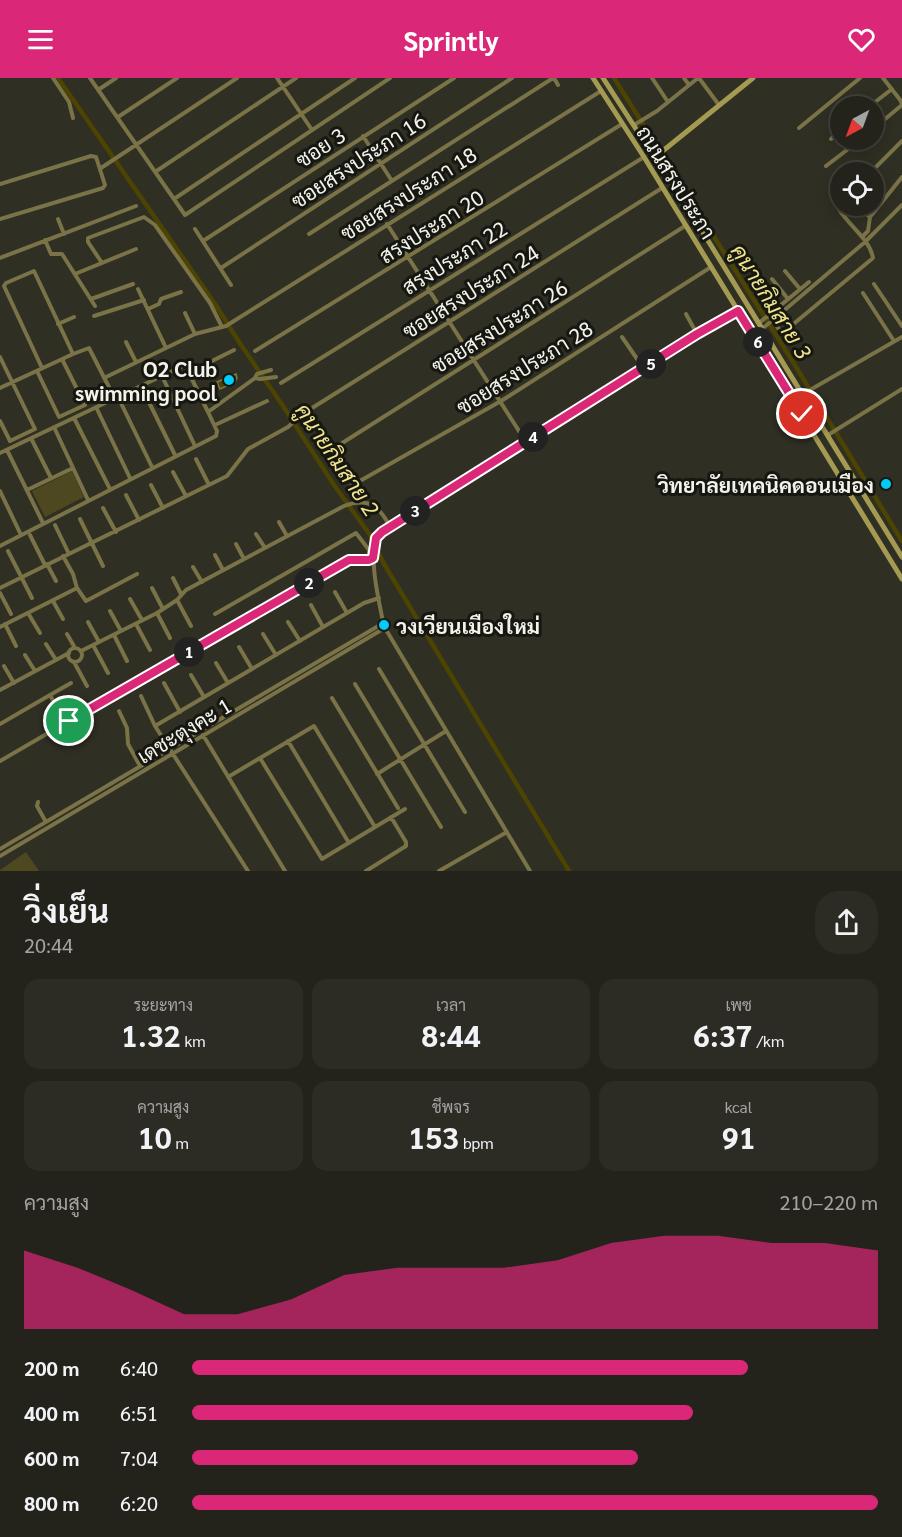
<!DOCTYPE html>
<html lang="th">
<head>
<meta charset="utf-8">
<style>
	body { margin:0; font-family:Georgia,Sarabun,serif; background:#2c2b24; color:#f1f3f6; height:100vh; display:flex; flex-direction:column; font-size:22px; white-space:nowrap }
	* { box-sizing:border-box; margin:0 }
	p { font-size:20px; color:#a3a4a3 }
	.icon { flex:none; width:33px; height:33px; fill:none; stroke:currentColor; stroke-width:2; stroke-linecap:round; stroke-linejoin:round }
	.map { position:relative; height:793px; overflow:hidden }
	.side { display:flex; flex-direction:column; background:#24231b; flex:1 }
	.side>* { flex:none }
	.needle { width:39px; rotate:221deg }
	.controls { position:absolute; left:830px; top:18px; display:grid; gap:12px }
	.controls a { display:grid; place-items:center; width:54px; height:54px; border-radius:50%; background:#24231b; box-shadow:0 3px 15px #0003,0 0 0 2px #41403a; font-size:30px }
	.pin { position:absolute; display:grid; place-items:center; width:51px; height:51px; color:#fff; margin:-26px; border:3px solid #fff; border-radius:50%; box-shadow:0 2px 6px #0007 }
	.km { position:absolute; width:30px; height:30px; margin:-15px; border-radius:50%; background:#222; color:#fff; font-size:16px; line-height:30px; text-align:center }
	.round { display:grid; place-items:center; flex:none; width:63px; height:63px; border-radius:24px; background:#2c2b24 }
	.overview { display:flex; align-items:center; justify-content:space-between; height:102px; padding:0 24px }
	h1 { font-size:33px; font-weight:700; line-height:45px }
	.stats { display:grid; grid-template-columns:repeat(3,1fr); gap:9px; height:102px; padding:6px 24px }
	.stats div { display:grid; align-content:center; border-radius:15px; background:#2c2b24; text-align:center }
	.stats b { font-size:30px; font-weight:700 }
	.stats small { font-size:16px; font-weight:400 }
	.stats p { font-size:16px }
	.chart { height:168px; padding:12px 24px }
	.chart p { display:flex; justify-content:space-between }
	.chart svg { width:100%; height:108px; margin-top:6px; fill:#db2777; opacity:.7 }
	ul { padding:0 24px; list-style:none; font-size:20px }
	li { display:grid; grid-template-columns:96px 72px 1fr; align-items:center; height:45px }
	li i { height:15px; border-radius:8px; background:#db2777 }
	header { display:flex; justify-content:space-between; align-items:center; height:78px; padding:0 24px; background:#db2777; color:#fff; font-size:27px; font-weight:700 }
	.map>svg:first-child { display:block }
	.green { fill:#4d481f }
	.water { fill:#4c4400; stroke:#7e7846; stroke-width:1.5 }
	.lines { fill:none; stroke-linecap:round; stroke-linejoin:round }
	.canal { stroke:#4c4400; stroke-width:4.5 }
	.street { stroke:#797347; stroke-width:4 }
	.secondary { stroke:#a49a51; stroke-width:5 }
	.route-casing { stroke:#fff; stroke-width:12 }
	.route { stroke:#db2777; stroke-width:8 }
	.poi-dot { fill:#00cbf9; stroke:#171712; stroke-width:2 }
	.labels { text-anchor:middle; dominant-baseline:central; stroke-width:6; stroke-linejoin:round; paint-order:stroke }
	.street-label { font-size:21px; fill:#f3f3eb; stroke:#171712 }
	.poi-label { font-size:21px; font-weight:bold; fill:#f3f3eb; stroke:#171712; text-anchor:end }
	.water-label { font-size:22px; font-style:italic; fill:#f1e58d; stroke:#171712 }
</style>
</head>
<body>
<header><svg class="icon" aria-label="menu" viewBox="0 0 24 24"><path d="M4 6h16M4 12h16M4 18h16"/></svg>Sprintly<svg class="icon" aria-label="heart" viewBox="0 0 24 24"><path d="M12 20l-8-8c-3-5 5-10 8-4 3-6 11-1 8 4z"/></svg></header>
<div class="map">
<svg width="902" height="793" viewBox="0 0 902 793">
	<rect width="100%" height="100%" fill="#302f24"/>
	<path class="green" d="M72,393L84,419L45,439L32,413Z
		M26,774L39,793H0V792Z"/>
	<path class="water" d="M236,296L237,300L235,304L220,311L217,304Z"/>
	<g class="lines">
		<path class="canal" d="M58,0L215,226L241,267L281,325L334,407L370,457L384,486L569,793
			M614,0L793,284L902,463"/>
		<path class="street" d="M53,0L69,24L73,40
			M90,0L185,137L390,0
			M277,0L312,52
			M554,0L558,7
			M652,0L668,24
			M684,0L689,7
			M699,0L719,27
			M98,12L116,0
			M870,28L892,11
			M118,39L177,0
			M634,47L657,33L698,0
			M799,50L860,0
			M873,51L902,27L901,23L883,0
			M363,58L392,103
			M831,61L840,53
			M826,88L860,62
			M101,90L237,0
			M155,94L296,0
			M871,94L902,63
			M0,106L91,78L96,79L105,107L103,110L0,141
			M174,121L355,0
			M855,128L870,139
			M58,141L64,156
			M387,146L526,364
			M195,151L231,207
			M309,156L553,0
			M862,159L868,153L870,139L902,99
			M45,162L51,176H62L95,228
			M203,163L454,0
			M0,180L136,128
			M102,185L88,164V160L144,139L155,147L210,225L222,249
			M221,190L512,0
			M785,193L800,211
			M75,196L136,171
			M772,201L788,221
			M874,206L902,248
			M138,211L166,270
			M863,215L894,263
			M761,216L774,234
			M91,221L133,206
			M148,231L159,226L161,221L181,214
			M185,235L195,256
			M686,236L697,256
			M94,238L144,222
			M769,238L781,254L785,253L873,180C870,161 848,147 839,131L840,128
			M759,245L809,204
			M58,246L74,239
			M762,251L865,164L902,127
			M622,259L644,291
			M126,264L136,284
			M255,273L622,46
			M0,279L35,351L10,363L0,343
			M42,290L4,208L6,205L34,193L73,276
			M271,292L257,296L255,300L260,301L276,299
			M37,293L59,339L85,327L62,281
			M188,295L234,272
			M162,298L195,368
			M104,300L195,256L226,248L601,13
			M281,305L644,79
			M141,308L175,377
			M0,310L73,276L89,270L112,315
			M803,316L902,259
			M118,319L152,389
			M96,329L130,400
			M74,340L110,411
			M215,347L267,323
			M54,349L88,422
			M828,357L902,311
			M31,360L51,400
			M7,372L43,445
			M328,374L685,148
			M0,375L185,287L208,334
			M196,381L209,407
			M173,394L186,418
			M151,407L163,430
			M351,408L501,323L711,189
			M27,412L73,390
			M0,413L21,457
			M126,417L139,442
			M103,430L116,454
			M80,441L103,488
			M279,444L287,458
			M55,447L69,476
			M256,456L265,470
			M30,457L45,487
			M236,466L244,481
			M0,468L216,358L217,353L208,334L255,300
			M8,473L32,520
			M215,477L223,492
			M63,478L73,496L77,510L86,523L137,496
			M47,486L56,503
			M193,489L202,504
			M173,500L181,516
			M0,510L227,398L248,371L288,349L301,337L662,110
			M152,510L163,531
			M335,514L347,535
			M0,515L11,536
			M130,521L142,542
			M177,522L191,548
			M53,523L63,541
			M311,527L323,549
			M110,533L121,553
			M28,535L40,555
			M157,535L170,560
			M215,536L356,455L369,472V482
			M381 547a3 3 0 1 1 6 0a3 3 0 1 1-6 0Z
			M88,544L99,564
			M288,544L300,563
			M383,544C379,521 365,472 382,454L697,256L738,233
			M5,546L16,568
			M136,546L150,572
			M0,549L77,510
			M385,550L530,793
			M67,556L75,570
			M263,556L276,577
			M114,557L127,583
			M46,566L56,582
			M93,567L108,595
			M239,569L252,591
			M68 577a7 7 0 1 1 14 0a7 7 0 1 1-14 0Z
			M81,573L157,535L177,522L186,512L344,428C368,419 379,427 390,449
			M25,577L35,593
			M74,584L87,608
			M216,585L228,605
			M4,588L14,605
			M379,591L465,734
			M191,597L204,619
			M164,605L180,634
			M355,606L441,749
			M0,612L69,575
			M50,617L71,605
			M141,618L155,648L248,793
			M332,620L398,730
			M119,633L127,650L128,666L140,688
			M59.5 643a4.5 4.5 0 1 1 9 0a4.5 4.5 0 1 1-9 0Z
			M69,643L349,482H369L373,480
			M0,646L50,617L62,639
			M155,648L364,525L379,520
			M203,657L285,793
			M288,663L349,765
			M260,680L322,781L405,731
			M0,683L62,647
			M377,696L446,653
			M228,699L314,648L375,749
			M38,724L37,728L46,744
			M0,771L380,547
			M0,778L383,551
			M366,793L406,768V764L391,739
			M439,793L507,754"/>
		<path class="secondary" d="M593,0L644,79L902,501
			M603,0L704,156L902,479
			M654,80L753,0"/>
	</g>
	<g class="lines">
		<g class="route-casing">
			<path id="route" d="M69,643L349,482H369L373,480L376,460L382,454L697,256L738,233L802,336"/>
		</g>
		<use href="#route" class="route"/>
	</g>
	<g class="poi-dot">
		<circle cx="229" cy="302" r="6"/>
		<circle cx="886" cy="406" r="6"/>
		<circle cx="384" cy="547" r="6"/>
	</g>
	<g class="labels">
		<g class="street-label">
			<text transform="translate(320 69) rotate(-33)">ซอย 3</text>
			<text transform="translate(358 82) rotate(-33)">ซอยสรงประภา 16</text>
			<text transform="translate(677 104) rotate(58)">ถนนสรงประภา</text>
			<text transform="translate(408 115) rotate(-32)">ซอยสรงประภา 18</text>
			<text transform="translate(431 148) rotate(-32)">สรงประภา 20</text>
			<text transform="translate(454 179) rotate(-32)">สรงประภา 22</text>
			<text transform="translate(470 213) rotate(-32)">ซอยสรงประภา 24</text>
			<text transform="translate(499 248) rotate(-32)">ซอยสรงประภา 26</text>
			<text transform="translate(524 289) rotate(-32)">ซอยสรงประภา 28</text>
			<text transform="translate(184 652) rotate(-31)">เดชะตุงคะ 1</text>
		</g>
		<g class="poi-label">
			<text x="217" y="290">O2 Club<tspan x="217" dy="24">swimming pool</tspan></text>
			<text x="874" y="406">วิทยาลัยเทคนิคดอนเมือง</text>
			<text x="396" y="547" text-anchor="start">วงเวียนเมืองใหม่</text>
		</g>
		<g class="water-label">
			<text transform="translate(772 223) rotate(58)">คูนายกิมสาย 3</text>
			<text transform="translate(338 381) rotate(56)">คูนายกิมสาย 2</text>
		</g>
	</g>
</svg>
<div class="controls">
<a><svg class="needle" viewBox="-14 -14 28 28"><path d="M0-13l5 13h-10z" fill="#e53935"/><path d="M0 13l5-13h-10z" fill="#a3a4a3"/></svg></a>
<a><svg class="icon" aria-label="locate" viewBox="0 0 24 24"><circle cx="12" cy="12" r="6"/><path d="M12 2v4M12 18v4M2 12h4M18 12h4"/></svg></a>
</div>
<div class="pin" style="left:69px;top:643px;background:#1e9e55"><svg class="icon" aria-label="arrive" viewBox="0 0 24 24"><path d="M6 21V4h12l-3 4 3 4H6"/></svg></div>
<div class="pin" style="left:802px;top:336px;background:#d93025"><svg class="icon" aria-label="check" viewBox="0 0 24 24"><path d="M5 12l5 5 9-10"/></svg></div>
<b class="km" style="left:189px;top:574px">1</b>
<b class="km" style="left:309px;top:505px">2</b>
<b class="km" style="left:415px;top:433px">3</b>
<b class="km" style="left:533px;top:359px">4</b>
<b class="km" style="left:651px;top:286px">5</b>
<b class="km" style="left:758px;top:264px">6</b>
</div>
<section class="side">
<div class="overview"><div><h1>วิ่งเย็น</h1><p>20:44</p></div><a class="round"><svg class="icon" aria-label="share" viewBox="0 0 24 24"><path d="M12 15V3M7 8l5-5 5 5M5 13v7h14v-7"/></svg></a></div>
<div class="stats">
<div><p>ระยะทาง</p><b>1.32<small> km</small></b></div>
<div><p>เวลา</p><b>8:44</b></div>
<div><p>เพซ</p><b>6:37<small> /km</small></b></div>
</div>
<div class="stats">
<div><p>ความสูง</p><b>10<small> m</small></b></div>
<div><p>ชีพจร</p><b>153<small> bpm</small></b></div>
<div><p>kcal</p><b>91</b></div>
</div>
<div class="chart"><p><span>ความสูง</span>210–220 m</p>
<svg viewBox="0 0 160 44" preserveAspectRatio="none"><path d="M0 44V12L10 19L20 28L30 38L40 38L50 32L60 22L70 19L80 19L90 19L100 16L110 9L120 6L130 6L140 9L150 9L160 12V44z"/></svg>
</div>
<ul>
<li><b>200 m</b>6:40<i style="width:81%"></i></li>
<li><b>400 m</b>6:51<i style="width:73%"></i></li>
<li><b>600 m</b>7:04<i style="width:65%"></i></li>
<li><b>800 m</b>6:20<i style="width:100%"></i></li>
</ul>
</section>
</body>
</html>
